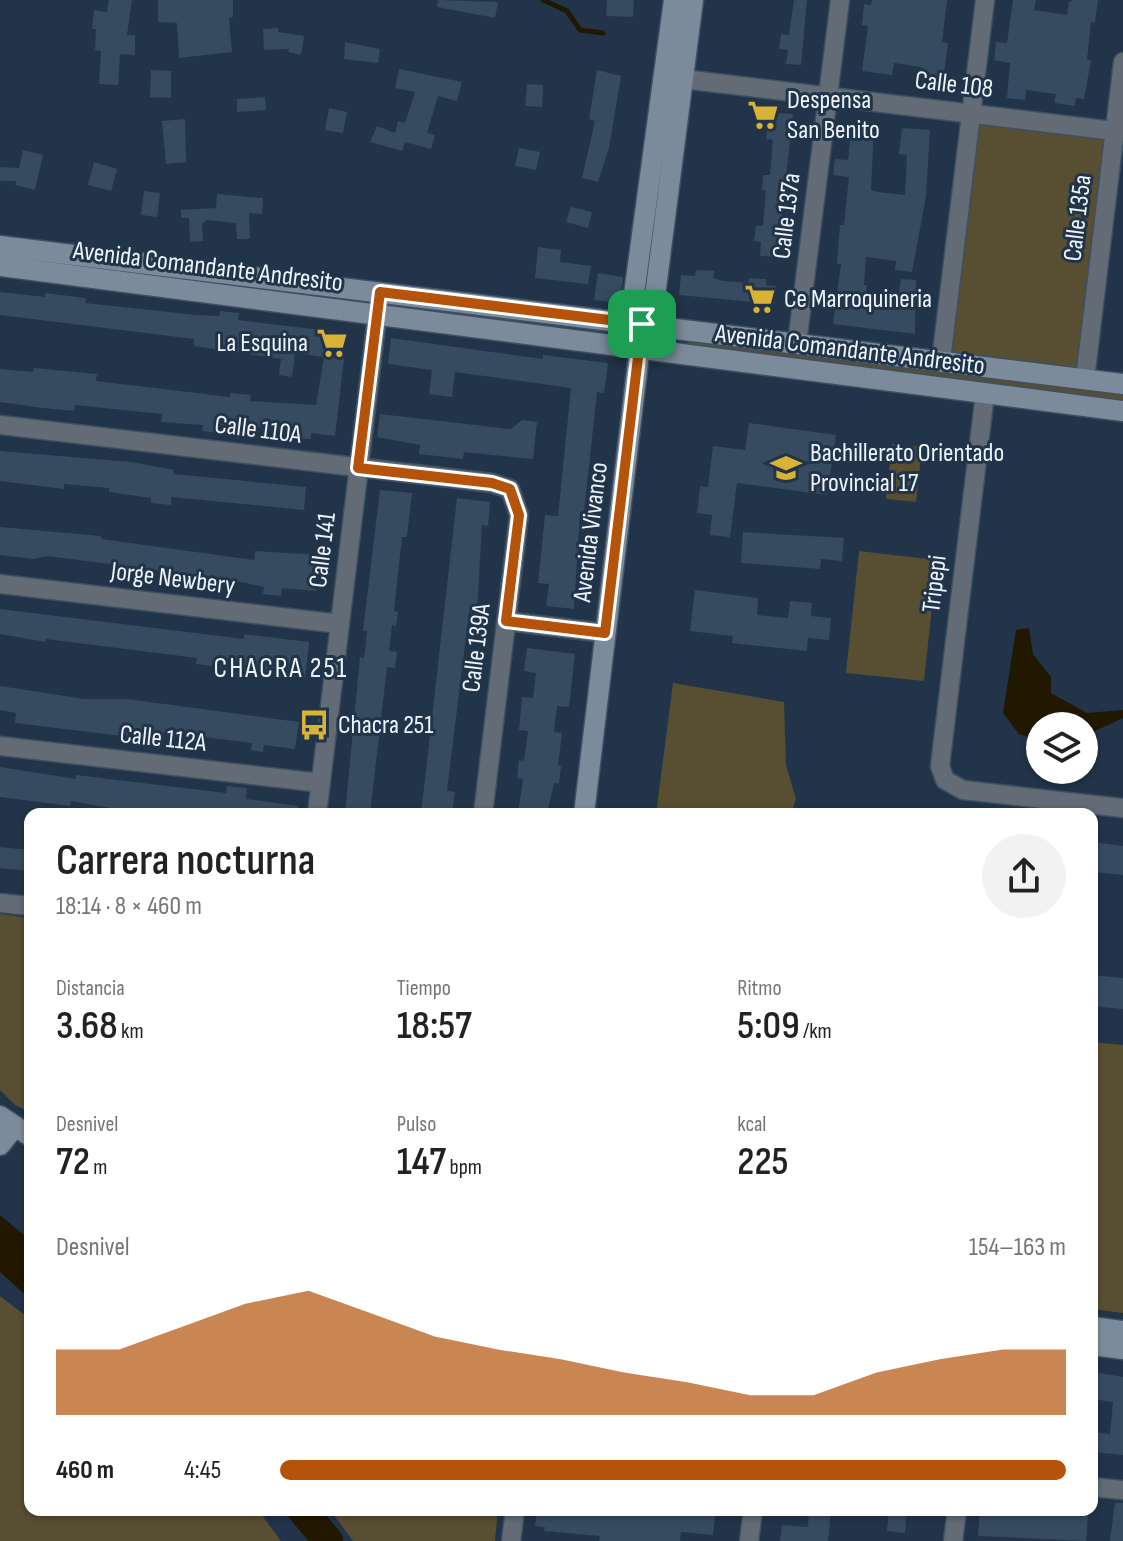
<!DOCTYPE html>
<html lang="es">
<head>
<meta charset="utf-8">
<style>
	body { margin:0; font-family:"Sofia Sans Condensed",sans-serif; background:#f2f2f2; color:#222; height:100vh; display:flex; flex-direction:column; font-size:30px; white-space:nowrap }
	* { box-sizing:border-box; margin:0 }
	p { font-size:26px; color:#767676 }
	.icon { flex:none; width:44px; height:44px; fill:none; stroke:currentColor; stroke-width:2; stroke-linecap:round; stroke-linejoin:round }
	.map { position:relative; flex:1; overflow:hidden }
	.side { position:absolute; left:24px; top:808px; width:1074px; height:708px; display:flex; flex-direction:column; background:#fff; border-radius:16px; box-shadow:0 2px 6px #0004 }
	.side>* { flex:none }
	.fabs { position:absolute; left:1026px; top:712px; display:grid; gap:16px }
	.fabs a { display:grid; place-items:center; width:72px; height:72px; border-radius:50%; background:#fff; box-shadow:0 2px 6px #0004; font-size:40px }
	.pin { position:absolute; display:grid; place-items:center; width:68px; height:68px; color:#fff; margin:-34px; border-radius:16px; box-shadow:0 4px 12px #0006 }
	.round { display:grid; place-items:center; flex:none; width:84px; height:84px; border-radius:42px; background:#f2f2f2 }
	.summary { display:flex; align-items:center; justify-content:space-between; height:136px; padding:0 32px }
	h1 { font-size:44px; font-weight:600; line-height:60px }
	.metrics { display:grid; grid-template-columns:repeat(3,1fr); gap:12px; height:136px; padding:8px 32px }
	.metrics div { display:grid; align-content:center }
	.metrics b { font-size:40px; font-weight:600 }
	.metrics small { font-size:22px; font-weight:400 }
	.metrics p { font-size:22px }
	.chart { height:224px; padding:16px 32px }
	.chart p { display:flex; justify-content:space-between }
	.chart svg { width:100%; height:144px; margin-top:8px; fill:#b45309; opacity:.7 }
	ul { padding:0 32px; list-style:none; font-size:26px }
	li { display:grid; grid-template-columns:128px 96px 1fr; align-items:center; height:60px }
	li i { height:20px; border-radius:10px; background:#b45309 }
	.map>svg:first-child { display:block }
	.green { fill:#584e31 }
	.water { fill:#221800 }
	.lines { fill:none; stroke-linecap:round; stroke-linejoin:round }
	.stream { stroke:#221800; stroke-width:5 }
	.river { stroke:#221800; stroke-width:30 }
	.building { fill:#364b60 }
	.street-casing { stroke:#3e4f62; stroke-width:21 }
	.secondary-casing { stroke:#3e4f62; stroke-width:23 }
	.street { stroke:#626b76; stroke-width:18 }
	.secondary { stroke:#7c8b9b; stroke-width:20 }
	.route-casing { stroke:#fff; stroke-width:16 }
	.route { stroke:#b45309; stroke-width:10 }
	.labels { text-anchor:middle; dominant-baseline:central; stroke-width:6; stroke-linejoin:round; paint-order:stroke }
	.street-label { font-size:26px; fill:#edf4fc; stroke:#213449 }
	.poi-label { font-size:26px; fill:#edf4fc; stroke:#213449; text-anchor:start }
	.neighbourhood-label { font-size:28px; letter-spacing:2px; fill:#edf4fc; stroke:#213449 }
</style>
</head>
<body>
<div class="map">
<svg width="1123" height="1541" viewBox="0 0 1123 1541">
	<rect width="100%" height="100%" fill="#213449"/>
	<path class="green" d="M975,123L1109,140L1083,372L947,355Z
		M686,339L1123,393V402L689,346Z
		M892,444L922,447L916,502L886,499Z
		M859,551L937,560L924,681L846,673Z
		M673,683L784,702L786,765L796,799L791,814H656Z
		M0,914L30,918V1112L15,1105L0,1090Z
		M1092,1042L1123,1045V1313L1092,1309Z
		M0,1296L30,1319V1510H258L281,1541H0Z
		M330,1510H498L495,1541H353Z"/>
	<path class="water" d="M1029,628L1033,654L1051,677V693L1087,713L1123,710V718L1084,736V726H1040V741L1019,734L1003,713L1016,630Z
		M0,1215L30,1240V1299L0,1272Z"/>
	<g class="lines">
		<path class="stream" d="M543,0L567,11L580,30L603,33"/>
		<path class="river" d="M302,1510L328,1541"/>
	</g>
	<path class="building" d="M109,0H132L127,35H135V55L120,54L118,85L99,84L101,51L95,50L96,29H92L94,10L107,12Z
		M158,0H233V17L229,18L232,52L179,58L177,23L158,22Z
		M438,0L498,2L495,18L437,7Z
		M607,0H634L633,17L606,16Z
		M794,0H807L801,65L786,64L788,50L779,49L781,34L789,35Z
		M872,0H947L942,42L948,43L942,88L922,85L921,67L894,63L892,75L862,71L868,26L862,25L864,4L871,5Z
		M1013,0H1036L1034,10L1067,15L1069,2L1074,0H1098L1095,23L1091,22L1087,60H1091L1084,99L1076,98L1075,106L1054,103L1056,94L1026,90L1025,100L1007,98L1010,63L994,60L996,42L1007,43Z
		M278,28V32L304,36L301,55L288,52L289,49L264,50L263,29Z
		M345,42L380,49L378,63L344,59Z
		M399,69L462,82L457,101L438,96L427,133L435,135L431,149L405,142L402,151L370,142L377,126L395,133L398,121L405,123L415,92L395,88Z
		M151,70L171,71V98L150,97Z
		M597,70L621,76L609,148L598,182L582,178L595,121L589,119Z
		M527,84L543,85L542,107L525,106Z
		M265,97L266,110L237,112V99Z
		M329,108L347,112L343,133L325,130Z
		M776,113L793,114L777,257L760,256L761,242L754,241L756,226H763L766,190H762L763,175H770L773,140L766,139L768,123L775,124Z
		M185,119L186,162L166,164L162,121Z
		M852,122L874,124L871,190L878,192L905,195L907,155L899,154L902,128L930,130L926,196L912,272L895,270L896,261L866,257L864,285H867L866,297L898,300L901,279L916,280L915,334L833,324L841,264H837L840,225H844L849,177L833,175L835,159L848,160Z
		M519,148L540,152L536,170L515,166Z
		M23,150L43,155L35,190L15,185L16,181H0V167L19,168Z
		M94,162L117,169L111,191L88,185Z
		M144,191L160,193L157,217L141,215Z
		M217,194L263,198L262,214L249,213L250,239H237L236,223L207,220L202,224L203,241L190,242L189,218H181V210L216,208Z
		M571,207L592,212L588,228L566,222Z
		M538,247L561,250L560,262L591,266L588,284L535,278Z
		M696,270L714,271L713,278L723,281L748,283L749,278L766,279V285L776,286L774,304L679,295L681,275L695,276Z
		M598,273L623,277L620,303L594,300Z
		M0,292L45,297V293L86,298L85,303L197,315L219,316L220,311L239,313L238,320L347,333L335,436L311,433V439L292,438L293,429L248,426L247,434L223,431V434L202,431L203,425L161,422L162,414L75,405L74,411L43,408L0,402V369L33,372L34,368L97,374L96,381L230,397V393L251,395L250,401L316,405L324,357L295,353L292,377L279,375L281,359L194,346V339L0,315Z
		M391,338L543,359V355L608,363L604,393L597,392L584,512H580L574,609L546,606L549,584L538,583L545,515L558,516L571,388L455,372L452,397L429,394L432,370L388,364Z
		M380,414L511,429L522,420L537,422L533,459L464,452L463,459L419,454L420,445L377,437Z
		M749,423L836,435L827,495L737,483L730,537L710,535L712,515L697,513L700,486L708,487L713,446L745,450Z
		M0,451L131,462L174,470L173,474L306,487L304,510L171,497V505L151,503V498L109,492V488L64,484V489L0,481Z
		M380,490L412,493L407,537H402L394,611L398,612L396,626L392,625L389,651L397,652L395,668L387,667L370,814H345L360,657L364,658L367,631H363Z
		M457,498L490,502L488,526L482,525L477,613L469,612L447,791L455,792L452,814H421Z
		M0,527L101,536V539L254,560L255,551L320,555L316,591L282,588L281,596L263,594L264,587L242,582L184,574L182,584L163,581L165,571L47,556L34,559L0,555Z
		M743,532L844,538L842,561L821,559L820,569L741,563Z
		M695,590L758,598L757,615L788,618L790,601L812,603L811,616L831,618L829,640L808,638L807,651L732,643L733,636L690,631Z
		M0,609L244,639V634L309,642L305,678L196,664L197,658L46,639V642L0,634Z
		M527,648L575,654L569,707L557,706L554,732L562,733L558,765L561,766L559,784L554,783L547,814H518L523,779L517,778L519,760L524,761L528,731L519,730L522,697L533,698L536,673L524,671Z
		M0,686L84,699H127L299,722L295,749L264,745L263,752L251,750L252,743L164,732L163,741L15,723L16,713L0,710Z
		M0,767L76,779V775L226,793L227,786L247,788L246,799L298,806V814H142L71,801L70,806L0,797Z
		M1092,842L1123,846V875L1092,872Z
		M0,847L30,850V871L0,868Z
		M1092,975L1123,978V1009L1092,1006Z
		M1094,1372L1123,1377V1455L1092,1452V1432L1110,1434L1113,1402L1092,1399Z
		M1115,1503H1123V1541H1110Z
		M537,1510H592L646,1516V1510H716L713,1535L681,1532L680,1541H599L600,1536L544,1531L545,1527L535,1526Z
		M809,1510H831L828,1541H780L782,1525L808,1527Z
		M889,1510H907L905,1533L887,1531Z
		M980,1510H1083V1515H1088L1086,1541L978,1536Z"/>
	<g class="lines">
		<g class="street-casing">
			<path id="street" d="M683,79L1123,132
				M797,343L840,0
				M941,361L985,0
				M1085,379L1123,62
				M985,394L940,766L945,780L963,790L1123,808
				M0,425L492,483L510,489L519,515L483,814
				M0,584L340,624
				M506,621L605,633
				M0,746L321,783
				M317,814L380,292
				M0,903L30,906
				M1092,1487L1123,1490
				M511,1541L515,1510
				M749,1541L753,1510
				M953,1541L957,1510"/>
		</g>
		<g class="secondary-casing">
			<path id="secondary" d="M0,246L1123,384
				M0,266L1123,411
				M645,303L634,294L674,0
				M584,814L645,303L655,296L693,0
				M0,1116L30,1136
				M0,1145L15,1126
				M1092,1327L1123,1331
				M1092,1345L1123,1349"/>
		</g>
		<use href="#street" class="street"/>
		<use href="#secondary" class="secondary"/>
	</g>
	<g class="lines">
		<g class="route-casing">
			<path id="route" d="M380,292L642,324L605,633L506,621L519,515L510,489L492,483L358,468Z"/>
		</g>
		<use href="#route" class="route"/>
	</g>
	<defs>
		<g id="supermarket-bare" transform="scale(2.4)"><path d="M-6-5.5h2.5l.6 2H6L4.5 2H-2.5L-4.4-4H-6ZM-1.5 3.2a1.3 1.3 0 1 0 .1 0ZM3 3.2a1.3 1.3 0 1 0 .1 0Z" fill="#d9b334" stroke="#213449" stroke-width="2.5" paint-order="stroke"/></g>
		<g id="school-bare" transform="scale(2.4)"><path d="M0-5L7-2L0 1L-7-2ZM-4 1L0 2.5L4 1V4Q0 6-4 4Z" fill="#d9b334" stroke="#213449" stroke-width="2.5" paint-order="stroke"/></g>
		<g id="bus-bare" transform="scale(2.4)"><path d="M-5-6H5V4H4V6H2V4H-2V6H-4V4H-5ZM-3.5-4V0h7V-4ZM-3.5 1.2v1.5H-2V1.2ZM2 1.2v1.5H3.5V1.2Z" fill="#d9b334" stroke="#213449" stroke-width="2.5" paint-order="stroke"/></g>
	</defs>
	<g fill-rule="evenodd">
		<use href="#supermarket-bare" x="763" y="115"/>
		<use href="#supermarket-bare" x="760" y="299"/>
		<use href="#supermarket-bare" x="332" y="343"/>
		<use href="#school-bare" x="786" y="468"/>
		<use href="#bus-bare" x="314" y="725"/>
	</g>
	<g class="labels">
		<g class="street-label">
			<text transform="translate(954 85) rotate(7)">Calle 108</text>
			<text transform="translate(787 216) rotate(-83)">Calle 137a</text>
			<text transform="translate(1078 218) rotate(-83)">Calle 135a</text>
			<text transform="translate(208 267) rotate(7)">Avenida Comandante Andresito</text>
			<text transform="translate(850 350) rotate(7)">Avenida Comandante Andresito</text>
			<text transform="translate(258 430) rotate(7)">Calle 110A</text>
			<text transform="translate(591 532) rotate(-83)">Avenida Vivanco</text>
			<text transform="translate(323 550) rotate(-83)">Calle 141</text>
			<text transform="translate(173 579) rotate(7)">Jorge Newbery</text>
			<text transform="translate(935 584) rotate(-83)">Tripepi</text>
			<text transform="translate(477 648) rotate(-83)">Calle 139A</text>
			<text transform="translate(163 739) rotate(6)">Calle 112A</text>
		</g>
		<g class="poi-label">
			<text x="787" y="100">Despensa<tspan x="787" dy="30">San Benito</tspan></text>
			<text x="784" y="299">Ce Marroquineria</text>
			<text x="308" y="343" text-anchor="end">La Esquina</text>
			<text x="810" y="453">Bachillerato Orientado<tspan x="810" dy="30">Provincial 17</tspan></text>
			<text x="338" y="725">Chacra 251</text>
		</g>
		<g class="neighbourhood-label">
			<text x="281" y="668">CHACRA 251</text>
		</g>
	</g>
</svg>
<div class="fabs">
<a><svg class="icon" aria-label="layers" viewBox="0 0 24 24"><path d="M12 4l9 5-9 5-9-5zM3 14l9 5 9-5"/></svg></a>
</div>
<div class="pin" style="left:642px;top:324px;background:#1e9e55"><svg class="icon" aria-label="arrive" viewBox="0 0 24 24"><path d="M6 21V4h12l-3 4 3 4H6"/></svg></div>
<section class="side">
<div class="summary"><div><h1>Carrera nocturna</h1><p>18:14 · 8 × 460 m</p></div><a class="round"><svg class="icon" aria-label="share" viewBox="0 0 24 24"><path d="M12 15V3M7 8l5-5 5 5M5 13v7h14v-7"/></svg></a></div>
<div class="metrics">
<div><p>Distancia</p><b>3.68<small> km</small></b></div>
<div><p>Tiempo</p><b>18:57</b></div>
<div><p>Ritmo</p><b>5:09<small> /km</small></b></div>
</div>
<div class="metrics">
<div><p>Desnivel</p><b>72<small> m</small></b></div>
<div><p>Pulso</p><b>147<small> bpm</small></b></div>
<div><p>kcal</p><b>225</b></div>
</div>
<div class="chart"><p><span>Desnivel</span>154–163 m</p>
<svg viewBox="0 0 160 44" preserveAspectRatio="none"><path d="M0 44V24L10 24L20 17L30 10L40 6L50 13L60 20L70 24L80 27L90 31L100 34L110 38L120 38L130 31L140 27L150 24L160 24V44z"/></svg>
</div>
<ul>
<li><b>460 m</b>4:45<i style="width:100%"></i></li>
</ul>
</section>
</div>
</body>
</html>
